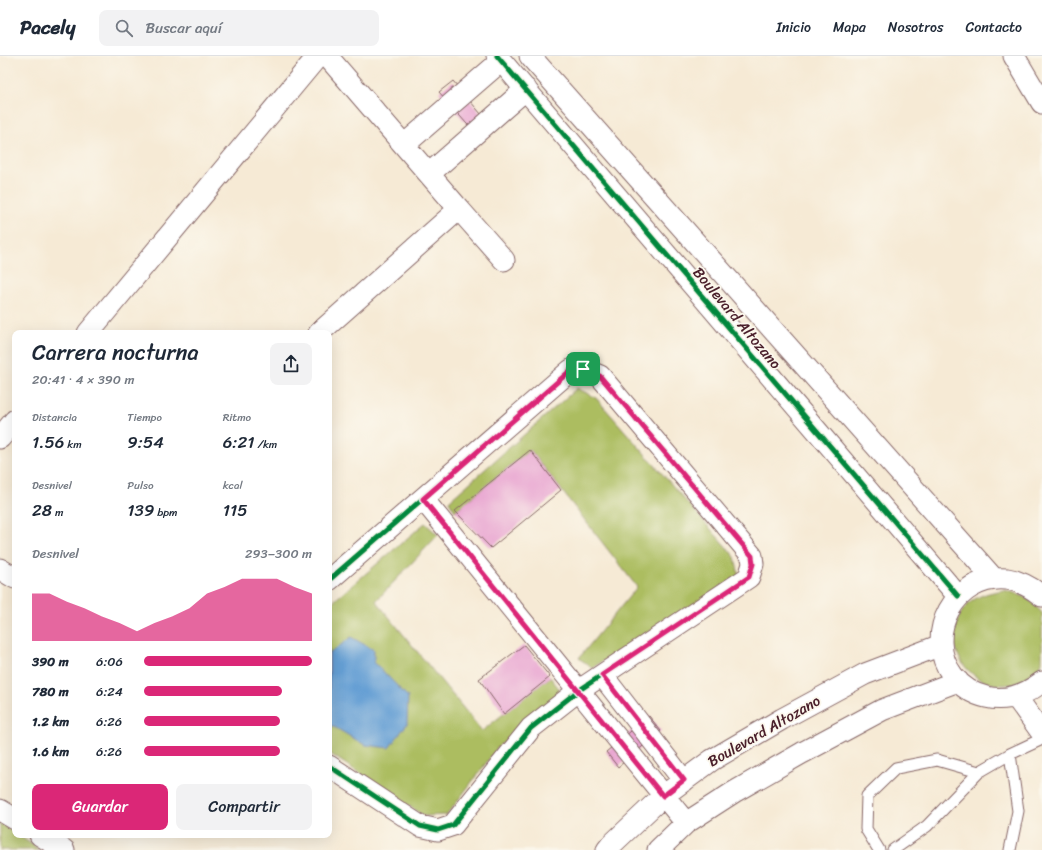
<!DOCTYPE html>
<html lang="es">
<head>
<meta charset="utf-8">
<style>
	body { margin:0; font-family:Sriracha,sans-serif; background:#f2f2f3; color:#1f2937; height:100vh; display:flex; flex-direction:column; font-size:15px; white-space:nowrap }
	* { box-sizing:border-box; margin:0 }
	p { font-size:13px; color:#747a83 }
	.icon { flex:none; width:22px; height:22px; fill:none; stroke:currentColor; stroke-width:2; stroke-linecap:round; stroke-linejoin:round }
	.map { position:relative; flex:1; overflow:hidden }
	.drawer { position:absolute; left:12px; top:274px; width:320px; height:508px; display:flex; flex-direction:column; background:#fff; border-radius:8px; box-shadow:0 4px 16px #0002 }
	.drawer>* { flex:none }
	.pin { position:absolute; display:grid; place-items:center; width:34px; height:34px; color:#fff; margin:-17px; border-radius:8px; box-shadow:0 2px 6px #0006 }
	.round { display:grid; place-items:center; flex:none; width:42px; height:42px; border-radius:8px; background:#f2f2f3 }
	.headline { display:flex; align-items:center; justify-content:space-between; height:68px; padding:0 20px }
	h1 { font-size:22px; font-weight:600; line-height:30px }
	.metrics { display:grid; grid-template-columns:repeat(3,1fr); gap:6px; height:68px; padding:4px 20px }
	.metrics div { display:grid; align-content:center }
	.metrics b { font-size:17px; font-weight:600 }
	.metrics small { font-size:11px; font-weight:400 }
	.metrics p { font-size:11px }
	.chart { height:112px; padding:8px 20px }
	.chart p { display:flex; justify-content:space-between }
	.chart svg { width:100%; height:72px; margin-top:4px; fill:#db2777; opacity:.7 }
	.cta { display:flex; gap:8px; margin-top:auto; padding:8px 20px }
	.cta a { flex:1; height:46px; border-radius:8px; background:#db2777; color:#fff; font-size:16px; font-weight:600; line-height:46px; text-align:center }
	.cta a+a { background:#f2f2f3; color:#1f2937 }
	ul { padding:0 20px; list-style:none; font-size:13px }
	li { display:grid; grid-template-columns:64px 48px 1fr; align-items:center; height:30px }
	li i { height:10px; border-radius:5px; background:#db2777 }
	header { display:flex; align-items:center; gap:24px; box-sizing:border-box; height:56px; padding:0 20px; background:#fff; border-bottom:1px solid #e0e1e3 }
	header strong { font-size:19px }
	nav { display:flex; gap:22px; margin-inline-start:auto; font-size:14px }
	.search { width:280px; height:36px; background:#f2f2f3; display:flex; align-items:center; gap:10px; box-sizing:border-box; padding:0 14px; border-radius:8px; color:#747a83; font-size:15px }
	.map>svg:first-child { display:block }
	.green { fill:#acbd60; stroke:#7b6e46 }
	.water { fill:#659fd4; stroke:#585f80 }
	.building { fill:#e8a3d0 }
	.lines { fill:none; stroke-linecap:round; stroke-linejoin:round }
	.lane-casing { stroke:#866666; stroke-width:13 }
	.street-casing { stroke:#866666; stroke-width:23 }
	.lane { stroke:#fff; stroke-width:11 }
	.street { stroke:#fff; stroke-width:21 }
	.cycleway-casing { stroke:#fbf7ec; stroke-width:8 }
	.cycleway { stroke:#00873e; stroke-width:5 }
	.route-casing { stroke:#fff; stroke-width:8 }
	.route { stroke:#db2777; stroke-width:5 }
	.labels { text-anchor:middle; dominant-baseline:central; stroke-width:3.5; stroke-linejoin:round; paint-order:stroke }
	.street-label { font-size:15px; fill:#4a1f2b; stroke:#fbf7ec }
</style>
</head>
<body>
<header>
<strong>Pacely</strong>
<div class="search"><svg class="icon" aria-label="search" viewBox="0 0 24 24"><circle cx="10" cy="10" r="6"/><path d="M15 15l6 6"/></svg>Buscar aquí</div>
<nav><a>Inicio</a><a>Mapa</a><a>Nosotros</a><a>Contacto</a></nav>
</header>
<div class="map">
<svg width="1042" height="794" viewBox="0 0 1042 794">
	<rect width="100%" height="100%" fill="#fbf7ec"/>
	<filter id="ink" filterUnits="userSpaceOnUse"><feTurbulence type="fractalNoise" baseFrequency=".025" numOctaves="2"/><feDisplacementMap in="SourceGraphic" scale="8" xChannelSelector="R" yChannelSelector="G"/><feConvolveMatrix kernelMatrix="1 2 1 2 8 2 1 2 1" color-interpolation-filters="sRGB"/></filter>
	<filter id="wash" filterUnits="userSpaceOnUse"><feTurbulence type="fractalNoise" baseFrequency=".012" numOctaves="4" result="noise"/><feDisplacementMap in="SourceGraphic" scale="16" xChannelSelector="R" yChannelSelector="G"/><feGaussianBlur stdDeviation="0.9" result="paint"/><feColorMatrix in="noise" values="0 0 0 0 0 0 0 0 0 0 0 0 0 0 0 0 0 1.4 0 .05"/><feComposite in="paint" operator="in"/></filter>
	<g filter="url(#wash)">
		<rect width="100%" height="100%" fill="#f6ead5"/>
		<path class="green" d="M577,332L596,342L735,501L739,520L592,612L579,602L637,531L530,394L455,455L449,445Z
			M425,467L438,479L376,545L482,675L550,621L561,635L499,690L447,759L424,760L329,697V549Z
			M1004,534C1018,538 1029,541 1038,553C1039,554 1041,555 1042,557C1042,562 1042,576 1042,582C1042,589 1042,600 1042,606C1040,612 1034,616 1029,619C1008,637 978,629 963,608C949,588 953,556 975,543C985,537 993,536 1004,534Z
			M0,767L15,777V779H18L40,794H0Z"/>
		<path class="water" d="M351,581L374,594V606L408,641L407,668L389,692L365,689L329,668V598Z"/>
		<g id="blocks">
			<path class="building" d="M453,25L493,72L480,83L439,36Z
				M530,394L561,434L491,492L455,455Z
				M524,589L550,621L504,658L479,623Z
				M649,660L661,675L618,711L606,696Z"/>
		</g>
	</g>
	<g filter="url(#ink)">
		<use href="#blocks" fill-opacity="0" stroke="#866666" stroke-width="1"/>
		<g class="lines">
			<g class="lane-casing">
				<path id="lane" d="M879,794L866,773L867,740L896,712L937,704L979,716
					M893,794L927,770L979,716L1010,698L1042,683
					M1010,794L1018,755L1010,698"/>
			</g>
			<g class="street-casing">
				<path id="street" d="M497,0L958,540
					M530,0L994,523
					M1014,0L1042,47
					M404,89L501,5
					M429,118L526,33
					M459,153L504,204
					M88,277L318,0
					M319,277L459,153L327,0
					M0,382L15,364
					M423,443L686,767
					M0,513L15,522
					M329,524L571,314L583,313L600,320L752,500L753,508L749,521L578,635L531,672L453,769L438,774L420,770L329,710
					M1042,540C1032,532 1020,525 1007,523C955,518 922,579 953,620C961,630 973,638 986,641C1007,646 1025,639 1042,626
					M602,619L684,725
					M1016,641L1042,677
					M0,754L15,763
					M40,779L64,794
					M607,794L611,789L663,740L712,704L782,663L865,618L941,589
					M658,794L686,767L734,736L802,697L882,654L958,625"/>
			</g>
			<use href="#lane" class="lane"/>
			<use href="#street" class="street"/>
			<g class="cycleway-casing">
				<path id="cycleway" d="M497,0L958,540
					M329,524L571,314L583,313L600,320L752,500L753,508L749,521L578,635L531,672L453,769L438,774L420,770L329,710"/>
			</g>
			<use href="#cycleway" class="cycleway"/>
		</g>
	</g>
	<g class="lines" filter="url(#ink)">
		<g class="route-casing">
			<path id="route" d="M583,313L600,320L752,500L753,508L749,521L602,619L684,724L663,740L423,443L571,314Z"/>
		</g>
		<use href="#route" class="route"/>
	</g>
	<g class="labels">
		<g class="street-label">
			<text transform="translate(737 262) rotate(50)">Boulevard Altozano</text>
			<text transform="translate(764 675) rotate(-30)">Boulevard Altozano</text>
		</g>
	</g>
</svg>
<div class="pin" style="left:583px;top:313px;background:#1e9e55"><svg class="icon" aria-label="arrive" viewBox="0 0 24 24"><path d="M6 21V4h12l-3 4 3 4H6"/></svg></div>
<section class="drawer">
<div class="headline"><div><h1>Carrera nocturna</h1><p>20:41 · 4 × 390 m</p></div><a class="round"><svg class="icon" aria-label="share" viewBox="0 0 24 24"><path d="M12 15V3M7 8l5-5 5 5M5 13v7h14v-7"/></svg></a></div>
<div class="metrics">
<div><p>Distancia</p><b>1.56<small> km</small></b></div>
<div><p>Tiempo</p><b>9:54</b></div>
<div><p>Ritmo</p><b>6:21<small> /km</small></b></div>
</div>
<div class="metrics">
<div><p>Desnivel</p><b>28<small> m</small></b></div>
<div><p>Pulso</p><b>139<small> bpm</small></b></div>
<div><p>kcal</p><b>115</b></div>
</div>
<div class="chart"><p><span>Desnivel</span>293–300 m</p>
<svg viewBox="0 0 160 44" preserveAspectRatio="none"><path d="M0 44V15L10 15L20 20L30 24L40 29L50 33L60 38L70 33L80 29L90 24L100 15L110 11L120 6L130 6L140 6L150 11L160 15V44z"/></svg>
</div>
<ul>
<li><b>390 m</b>6:06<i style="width:100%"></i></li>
<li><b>780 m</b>6:24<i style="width:82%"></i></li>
<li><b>1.2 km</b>6:26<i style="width:81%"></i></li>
<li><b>1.6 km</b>6:26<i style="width:81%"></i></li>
</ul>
<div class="cta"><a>Guardar</a><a>Compartir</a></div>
</section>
</div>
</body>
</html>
